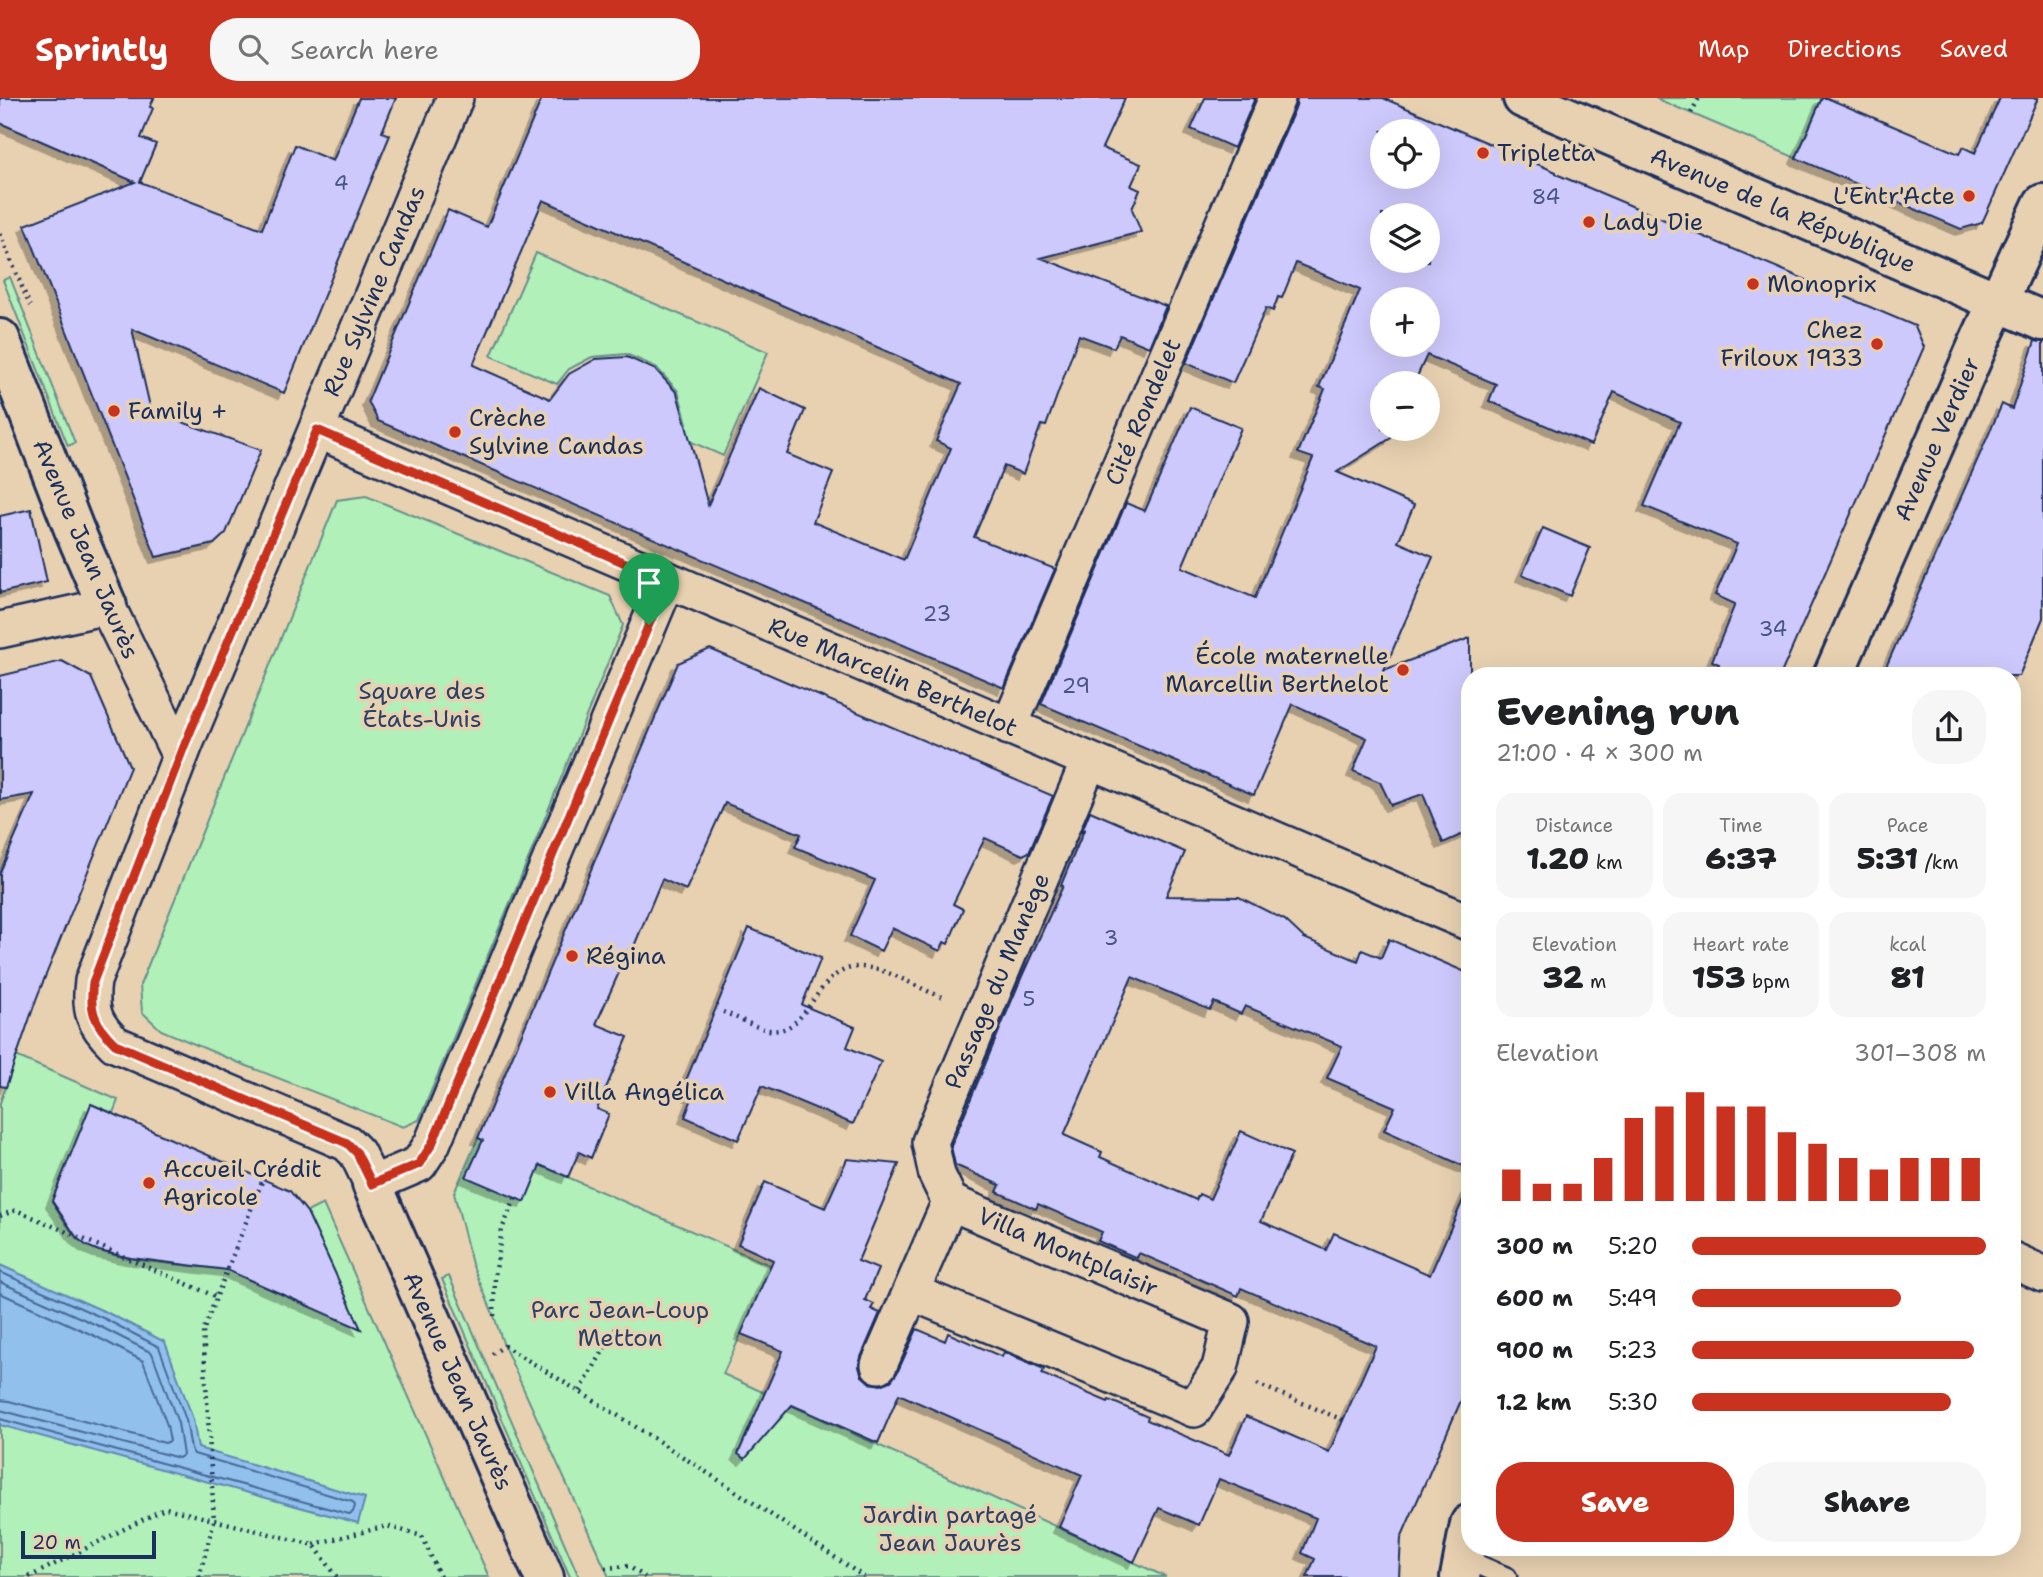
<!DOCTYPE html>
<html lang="en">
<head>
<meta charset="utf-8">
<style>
	body { margin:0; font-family:"Shantell Sans",sans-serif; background:#f6f6f6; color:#202124; height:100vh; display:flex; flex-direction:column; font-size:26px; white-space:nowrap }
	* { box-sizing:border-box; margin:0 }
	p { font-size:23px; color:#757577 }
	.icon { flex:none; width:38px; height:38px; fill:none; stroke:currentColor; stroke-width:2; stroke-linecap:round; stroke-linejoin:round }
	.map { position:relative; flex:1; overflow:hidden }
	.side { position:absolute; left:1461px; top:569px; width:560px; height:889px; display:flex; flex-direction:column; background:#fff; border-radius:28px; box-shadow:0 7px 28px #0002 }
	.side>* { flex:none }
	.buttons { position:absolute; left:1370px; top:21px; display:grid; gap:14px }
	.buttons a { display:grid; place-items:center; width:70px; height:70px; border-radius:50%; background:#fff; box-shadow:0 7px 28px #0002; font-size:35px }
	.scale { position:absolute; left:21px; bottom:18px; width:135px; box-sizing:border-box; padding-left:7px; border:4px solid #1b2f5e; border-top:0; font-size:19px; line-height:24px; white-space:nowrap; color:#1b2f5e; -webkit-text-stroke:5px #e8d1b1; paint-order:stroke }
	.pin { position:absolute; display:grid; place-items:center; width:60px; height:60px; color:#fff; margin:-72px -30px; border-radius:50% 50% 50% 0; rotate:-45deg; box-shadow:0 0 7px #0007 }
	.pin .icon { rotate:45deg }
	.round { display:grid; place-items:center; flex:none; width:74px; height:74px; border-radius:28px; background:#f6f6f6 }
	.head { display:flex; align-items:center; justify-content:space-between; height:119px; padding:0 35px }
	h1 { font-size:38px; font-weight:800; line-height:52px }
	.figures { display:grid; grid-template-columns:repeat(3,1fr); gap:10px; height:119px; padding:7px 35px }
	.figures div { display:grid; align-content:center; border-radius:18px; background:#f6f6f6; text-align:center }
	.figures b { font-size:30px; font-weight:800 }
	.figures small { font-size:19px; font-weight:400 }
	.figures p { font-size:19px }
	.chart { height:196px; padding:14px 35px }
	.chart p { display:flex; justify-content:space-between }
	.chart svg { width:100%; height:126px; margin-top:7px; stroke:#c8321e; stroke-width:6 }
	.action { display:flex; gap:14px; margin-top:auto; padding:14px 35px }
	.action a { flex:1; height:80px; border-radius:28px; background:#c8321e; color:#fff; font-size:28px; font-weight:800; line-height:80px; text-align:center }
	.action a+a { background:#f6f6f6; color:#202124 }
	ul { padding:0 35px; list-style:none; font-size:23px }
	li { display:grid; grid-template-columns:112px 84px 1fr; align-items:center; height:52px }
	li i { height:18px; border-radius:9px; background:#c8321e }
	header { display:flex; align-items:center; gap:42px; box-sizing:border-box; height:98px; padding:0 35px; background:#c8321e; color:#fff }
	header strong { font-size:33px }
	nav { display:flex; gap:38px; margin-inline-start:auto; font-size:24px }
	.search { width:490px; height:63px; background:#f6f6f6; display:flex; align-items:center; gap:18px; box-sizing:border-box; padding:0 24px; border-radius:28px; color:#757577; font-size:26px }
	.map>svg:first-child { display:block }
	.green { fill:#b1f0b8; stroke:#66908b; stroke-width:2 }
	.water { fill:#91c0ec; stroke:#6286b3; stroke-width:2 }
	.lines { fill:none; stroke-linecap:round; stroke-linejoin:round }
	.shore { stroke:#4a6997; stroke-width:2 }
	.building { fill:#cec9fc; stroke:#1b2f5e; stroke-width:2; fill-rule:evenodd; filter:url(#shadow) }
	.lane-casing { stroke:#1b2f5e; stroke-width:23 }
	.street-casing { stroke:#1b2f5e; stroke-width:40 }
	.secondary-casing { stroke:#1b2f5e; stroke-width:44 }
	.path { stroke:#1b2f5e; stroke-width:4.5; stroke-dasharray:2 5; stroke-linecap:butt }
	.lane { stroke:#e8d1b1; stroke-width:18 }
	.street { stroke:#e8d1b1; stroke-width:35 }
	.secondary { stroke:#e8d1b1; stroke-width:38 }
	.route-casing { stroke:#fff; stroke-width:14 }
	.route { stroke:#c8321e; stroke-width:9 }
	.poi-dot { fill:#c8321e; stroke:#e8d1b1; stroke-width:2.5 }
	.labels { text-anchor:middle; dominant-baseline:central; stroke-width:7; stroke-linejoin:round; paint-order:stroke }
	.number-label { font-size:21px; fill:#485686 }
	.poi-label { font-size:24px; fill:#1b2f5e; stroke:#e8d1b1; text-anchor:start }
	.street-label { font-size:24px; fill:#1b2f5e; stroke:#e8d1b1 }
	.park-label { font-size:24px; fill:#2a4267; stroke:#e8d1b1 }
</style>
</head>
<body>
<header>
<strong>Sprintly</strong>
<div class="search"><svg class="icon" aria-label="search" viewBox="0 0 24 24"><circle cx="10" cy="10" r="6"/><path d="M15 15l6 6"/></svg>Search here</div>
<nav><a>Map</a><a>Directions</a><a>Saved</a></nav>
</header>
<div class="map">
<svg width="2043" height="1479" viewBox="0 0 2043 1479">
	<defs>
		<filter id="shadow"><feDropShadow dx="-6" dy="6" stdDeviation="0" flood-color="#0004"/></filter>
	</defs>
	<rect width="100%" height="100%" fill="#e8d1b1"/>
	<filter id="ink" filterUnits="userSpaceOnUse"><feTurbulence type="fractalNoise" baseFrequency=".0143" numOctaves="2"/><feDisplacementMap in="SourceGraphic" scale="14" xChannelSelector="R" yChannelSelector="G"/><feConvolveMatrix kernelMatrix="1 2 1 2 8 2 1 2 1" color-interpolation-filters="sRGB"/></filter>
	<g filter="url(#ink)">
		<path class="green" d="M1655,0H1822L1796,60Z
			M536,155L768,254L723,358L685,341L687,325L678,293L656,269L626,256L592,259L569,271L557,286L491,258Z
			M10,179L75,345L68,348L3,182Z
			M366,398L610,498L623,527L532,752L419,1022L403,1029L237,964L161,932L142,914L140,887L337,402Z
			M16,958L118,1002L113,1015L91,1006L52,1103C60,1115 67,1129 76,1139C96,1162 172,1165 202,1169L205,1162L341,1223H350L351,1209L307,1114L323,1106L489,1479H0V1005Z
			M478,1040L772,1168L723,1276L1166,1479H609L504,1248L494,1218L472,1166L454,1095Z
			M449,1178L579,1479H570L442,1181Z"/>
		<path class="water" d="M0,1167L108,1215L165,1244L193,1321L198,1350L365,1400L358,1425L0,1327Z"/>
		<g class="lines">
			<path class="shore" d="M0,1174L105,1221L159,1249L186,1322L191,1351L194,1356L353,1404L355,1408L353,1414L349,1416L0,1321
				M0,1184L101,1229L152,1255L178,1325L183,1357L179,1360L0,1312
				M0,1195L97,1239L143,1263L167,1327L170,1343L165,1345L9,1303L0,1302"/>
		</g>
		<path class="building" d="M0,0H154L150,9L153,10L141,40L156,46L140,84L262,131L295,47L333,63L359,0H396L382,34L390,37L284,295L132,231L151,313L261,352L226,435L214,446L156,459L25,127L135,84L0,25Z
			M542,0H1125L1102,50L1141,66L1131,88L1140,92L1132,111L1141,134L1041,160L1166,208L1149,249L1120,237L1114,250L1079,237L1046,328L1041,327L1023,376L1004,368L974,439L1055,471L1004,590L378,323L368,303L448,112L487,129ZM543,102L961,286L936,343L951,350L904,462L813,424L833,375L787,356L805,312L759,290L708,407L677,295L656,272L627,259L596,261L569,276L550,301L473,267Z
			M1205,0H1255L1234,50L1191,31Z
			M1297,0H1383L1556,74V76L1915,228L1924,249L1780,578H1715L1719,566L1712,563L1735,506L1715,497L1737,446L1644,408L1680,324L1614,294L1591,347L1489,303L1496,286L1427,257L1414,285H1382V331H1395L1391,340L1337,374L1414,407L1398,444L1433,459L1384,572L1470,540V733L1443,745L1423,696L1391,707L1380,684L1353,673L1367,640L1293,606L1254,697L1041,606L1126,405L1145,413L1190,309L1241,330L1182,469L1255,500L1313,360L1298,355L1325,291L1319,289L1360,192L1296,165L1282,200L1278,199L1273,213L1266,210L1233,285L1186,265L1296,8ZM1382,33H1428V79H1382ZM1382,117H1428V163H1382ZM1382,201H1428V247H1382Z
			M1822,0H1827L1959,56L1963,49L1975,55L2000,0H2038L1982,125L1961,131L1796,60Z
			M2035,243L2043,244V520L2019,578H1882L2002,306L2012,311Z
			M31,411L47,484L0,495V418Z
			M1543,430L1590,450L1570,498L1522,477Z
			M710,551L1053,698L1029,754L1023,757L985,740L953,806L963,811L948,846L944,844L940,853L892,830L881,853L850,838L875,782L795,749L801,736L725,705L686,792L662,781L632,853L629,852L596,926L628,939L597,1011L609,1016L591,1060L579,1054L568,1079L540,1067L525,1104L466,1079L483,1042L478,1040L678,565Z
			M62,563L91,579L130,669L37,899L6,989L0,988V774L34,696L0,702V578Z
			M1090,713L1185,754L1166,798L1239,799L1285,822L1304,840L1358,863L1362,852L1381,860L1389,841L1470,876V1071L1384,1032L1395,1009L1327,980L1342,948L1245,908L1241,916L1214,904L1210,912L1132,879L1064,1037L1102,1054L1100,1059L1196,1102L1199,1096L1210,1101L1241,1033L1292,1056L1261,1123L1326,1152L1334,1135L1430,1177L1470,1086V1282L1401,1440L1399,1479H1307L1315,1461L1302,1455L1316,1420L1219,1381L1199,1427L1159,1410L1134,1464L1059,1429L1082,1377L899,1296L878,1345L792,1307L745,1361L738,1356L783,1253L741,1236L773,1162L738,1146L765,1084L825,1110L847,1061L899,1066L858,1163L878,1171L865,1202L874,1206L871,1211L880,1215L861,1259L859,1269L862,1278L870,1285L881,1287L891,1283L897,1275L917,1231L945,1243L948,1235L1002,1259L1004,1254L1044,1271L1042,1276L1108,1304L1109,1302L1148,1319L1147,1322L1229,1357L1246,1318L1329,1354L1376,1248L1241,1190L1238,1198L1139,1155L1137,1160L1098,1143L1102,1134L1038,1106L1036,1111L997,1094L1000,1087L955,1067L951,1048L1022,878L1063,788L1061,787L1084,732L1082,733Z
			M749,830L821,860L802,907L855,929L847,949L881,964L853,1026L762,988L738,1042L685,1019L693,998L682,992Z
			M91,1006L290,1093L307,1114L361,1231L227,1172L131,1160L99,1153L87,1148L77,1140L52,1103Z"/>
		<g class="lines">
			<g class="lane-casing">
				<path id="lane" d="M1463,1460L1507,1479"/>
			</g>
			<g class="street-casing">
				<path id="street" d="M455,0L185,646L93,883C89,913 94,926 115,946L347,1045L357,1055L372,1086L419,1066L432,1046L667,483
					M317,332L1470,825
					M0,532L107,508L180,658
					M1009,629L1277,0
					M950,1104L937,1077L930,1044L1089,663
					M2012,1162L2043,1176
					M911,1194L1194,1311L1220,1270L1231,1223L950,1104
					M879,1267L950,1104"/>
			</g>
			<g class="secondary-casing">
				<path id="secondary" d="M1523,0L2043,223
					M0,241L74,431L107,508
					M1833,578L1977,249L2043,106
					M372,1086L544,1479
					M1460,1479L1470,1426"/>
			</g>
			<path class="path" d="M1691,15L1699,0
				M0,136L30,208
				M723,914C737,919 755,930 769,932C810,939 814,868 861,869C891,870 918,892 946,900
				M0,1118L16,1112L217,1199
				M494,1218L495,1179L502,1131L516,1099
				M492,1256L504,1248C627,1321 746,1399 864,1479
				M1257,1286L1343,1322
				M580,1293L618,1227
				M314,1446L387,1428L422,1438L440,1479
				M605,1470L628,1468L645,1479
				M29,1479L166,1410L314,1447L337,1479
				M199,1479L214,1423L203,1233L263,1081"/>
			<use href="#lane" class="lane"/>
			<use href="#street" class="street"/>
			<use href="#secondary" class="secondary"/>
		</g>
	</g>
	<g class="lines" filter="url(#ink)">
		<g class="route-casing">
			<path id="route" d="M317,332L667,483L432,1046L419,1066L372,1086L357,1055L347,1045L115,946C94,926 89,912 93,884L185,646Z"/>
		</g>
		<use href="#route" class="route"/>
	</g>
	<g class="poi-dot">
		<circle cx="1483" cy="55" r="7"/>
		<circle cx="1969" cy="98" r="7"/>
		<circle cx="1589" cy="124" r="7"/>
		<circle cx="1753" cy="186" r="7"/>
		<circle cx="1877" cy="246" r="7"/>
		<circle cx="114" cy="313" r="7"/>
		<circle cx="455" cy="334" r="7"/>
		<circle cx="1403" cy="572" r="7"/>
		<circle cx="572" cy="858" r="7"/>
		<circle cx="550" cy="994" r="7"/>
		<circle cx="149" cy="1085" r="7"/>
	</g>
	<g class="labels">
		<g class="number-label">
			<text x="341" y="85">4</text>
			<text x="1546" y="99">84</text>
			<text x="937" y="516">23</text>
			<text x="1773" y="531">34</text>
			<text x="1076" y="588">29</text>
			<text x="1111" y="840">3</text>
			<text x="1029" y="901">5</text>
		</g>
		<g class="poi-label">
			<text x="1497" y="55">Tripletta</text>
			<text x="1955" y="98" text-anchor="end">L'Entr'Acte</text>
			<text x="1603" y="124">Lady Die</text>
			<text x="1767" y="186">Monoprix</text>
			<text x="1863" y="232" text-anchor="end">Chez<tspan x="1863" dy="28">Friloux 1933</tspan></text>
			<text x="128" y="313">Family +</text>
			<text x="469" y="320">Crèche<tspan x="469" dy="28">Sylvine Candas</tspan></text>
			<text x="1389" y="558" text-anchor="end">École maternelle<tspan x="1389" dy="28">Marcellin Berthelot</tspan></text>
			<text x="586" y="858">Régina</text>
			<text x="564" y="994">Villa Angélica</text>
			<text x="163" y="1071">Accueil Crédit<tspan x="163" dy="28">Agricole</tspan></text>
		</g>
		<g class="street-label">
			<text transform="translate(1783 112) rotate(23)">Avenue de la République</text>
			<text transform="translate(374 193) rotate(-67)">Rue Sylvine Candas</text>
			<text transform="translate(1143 314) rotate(-67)">Cité Rondelet</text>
			<text transform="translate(1937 341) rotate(-66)">Avenue Verdier</text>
			<text transform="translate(86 451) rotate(67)">Avenue Jean Jaurès</text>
			<text transform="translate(893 579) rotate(23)">Rue Marcelin Berthelot</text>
			<text transform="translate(997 883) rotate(-67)">Passage du Manège</text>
			<text transform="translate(1068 1154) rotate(23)">Villa Montplaisir</text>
			<text transform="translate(458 1283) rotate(66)">Avenue Jean Jaurès</text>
		</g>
		<g class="park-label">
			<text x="422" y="593">Square des<tspan x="422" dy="28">États-Unis</tspan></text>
			<text x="620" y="1212">Parc Jean-Loup<tspan x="620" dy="28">Metton</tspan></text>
			<text x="950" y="1417">Jardin partagé<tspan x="950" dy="28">Jean Jaurès</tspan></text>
		</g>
	</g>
</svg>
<div class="buttons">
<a><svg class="icon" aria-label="locate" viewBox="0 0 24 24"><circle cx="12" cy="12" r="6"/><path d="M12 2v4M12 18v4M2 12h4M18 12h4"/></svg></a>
<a><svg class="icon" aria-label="layers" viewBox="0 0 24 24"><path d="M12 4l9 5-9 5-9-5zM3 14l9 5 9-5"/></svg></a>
<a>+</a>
<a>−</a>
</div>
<div class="scale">20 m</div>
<div class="pin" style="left:649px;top:527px;background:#1e9e55"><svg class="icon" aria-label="arrive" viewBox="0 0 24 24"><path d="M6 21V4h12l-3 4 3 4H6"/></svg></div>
<section class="side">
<div class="head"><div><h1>Evening run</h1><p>21:00 · 4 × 300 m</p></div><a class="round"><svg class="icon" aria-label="share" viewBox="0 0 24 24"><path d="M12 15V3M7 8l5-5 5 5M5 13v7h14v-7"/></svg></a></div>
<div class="figures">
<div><p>Distance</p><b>1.20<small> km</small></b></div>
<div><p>Time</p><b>6:37</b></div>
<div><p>Pace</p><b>5:31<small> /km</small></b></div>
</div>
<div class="figures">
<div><p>Elevation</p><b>32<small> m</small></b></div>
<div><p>Heart rate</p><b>153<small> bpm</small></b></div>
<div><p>kcal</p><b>81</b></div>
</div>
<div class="chart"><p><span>Elevation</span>301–308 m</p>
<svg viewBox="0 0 160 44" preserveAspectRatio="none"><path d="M5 44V33M15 44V38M25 44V38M35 44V29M45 44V15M55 44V11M65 44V6M75 44V11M85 44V11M95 44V20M105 44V24M115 44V29M125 44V33M135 44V29M145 44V29M155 44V29"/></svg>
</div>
<ul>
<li><b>300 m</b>5:20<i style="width:100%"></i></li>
<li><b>600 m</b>5:49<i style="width:71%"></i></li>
<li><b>900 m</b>5:23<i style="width:96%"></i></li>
<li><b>1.2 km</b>5:30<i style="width:88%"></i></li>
</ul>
<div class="action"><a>Save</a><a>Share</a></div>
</section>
</div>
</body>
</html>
